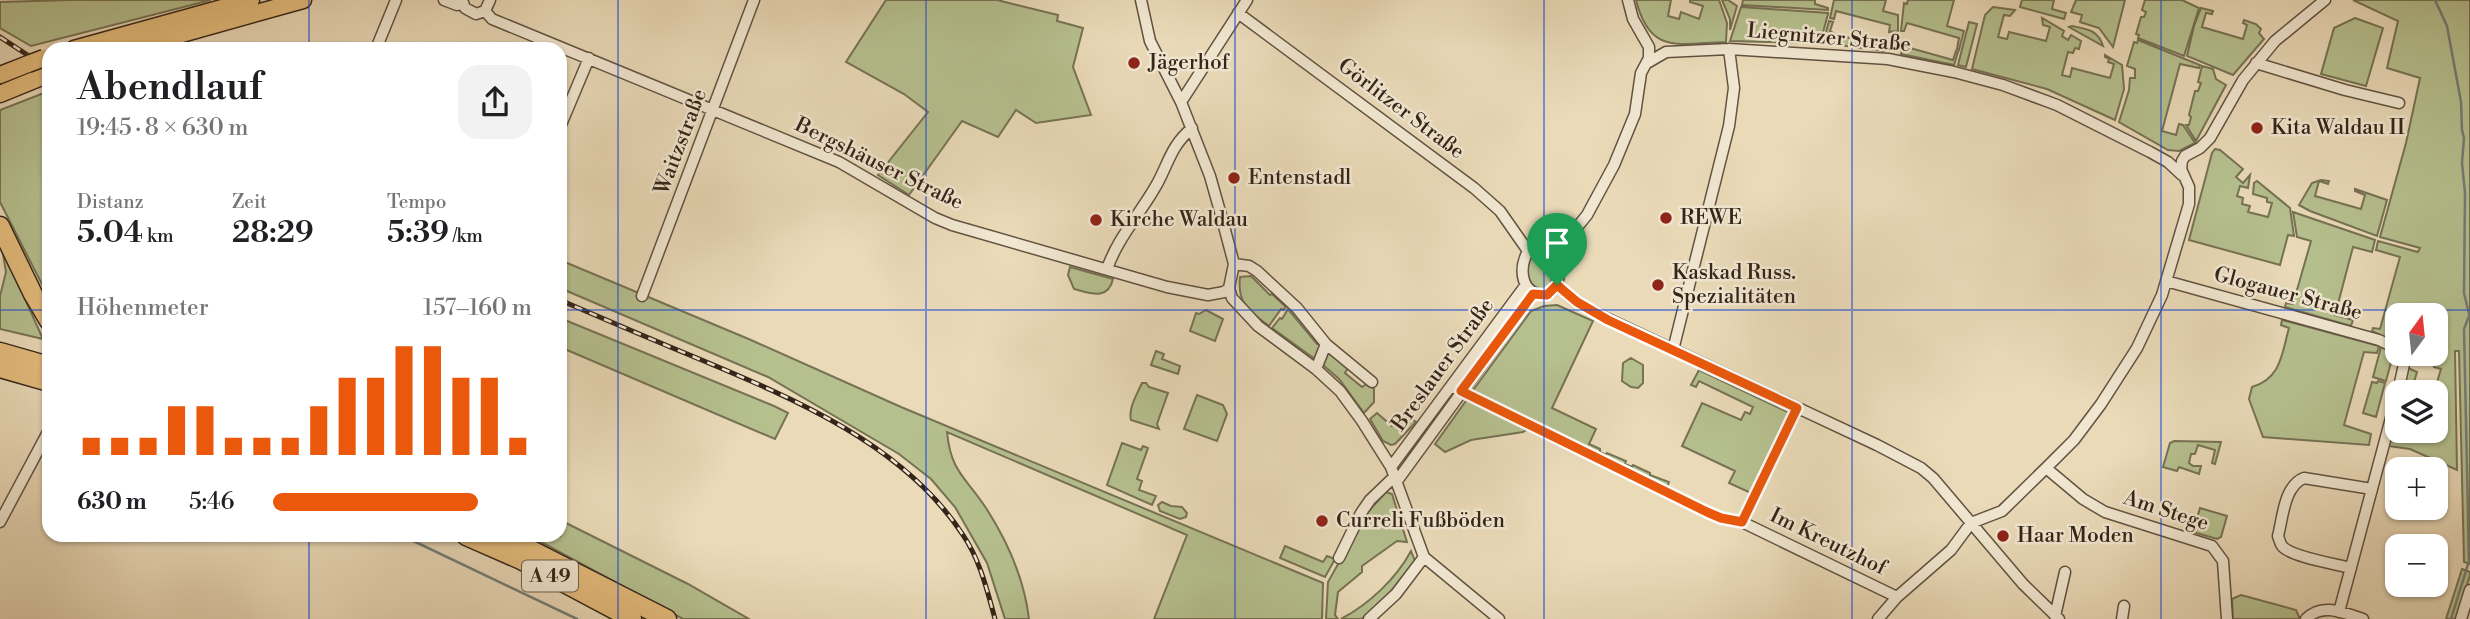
<!DOCTYPE html>
<html lang="de">
<head>
<meta charset="utf-8">
<style>
	body { margin:0; font-family:"Libre Bodoni",serif; background:#f2f2f2; color:#202124; height:100vh; display:flex; flex-direction:column; font-size:26px; white-space:nowrap }
	* { box-sizing:border-box; margin:0 }
	p { font-size:23px; color:#757577 }
	.icon { flex:none; width:38px; height:38px; fill:none; stroke:currentColor; stroke-width:2; stroke-linecap:round; stroke-linejoin:round }
	.map { position:relative; flex:1; overflow:hidden }
	.panel { position:absolute; left:42px; top:42px; width:525px; height:500px; display:flex; flex-direction:column; background:#fff; border-radius:21px; box-shadow:0 2px 5px #0004 }
	.panel>* { flex:none }
	.needle { width:46px; rotate:15deg }
	.fabs { position:absolute; left:2385px; top:303px; display:grid; gap:14px }
	.fabs a { display:grid; place-items:center; width:63px; height:63px; border-radius:14px; background:#fff; box-shadow:0 2px 5px #0004; font-size:35px }
	.pin { position:absolute; display:grid; place-items:center; width:60px; height:60px; color:#fff; margin:-72px -30px; border-radius:50% 50% 50% 0; rotate:-45deg; box-shadow:0 0 7px #0007 }
	.pin .icon { rotate:45deg }
	.round { display:grid; place-items:center; flex:none; width:74px; height:74px; border-radius:21px; background:#f2f2f2 }
	.overview { display:flex; align-items:center; justify-content:space-between; height:119px; padding:0 35px }
	h1 { font-size:38px; font-weight:600; line-height:52px }
	.figures { display:grid; grid-template-columns:repeat(3,1fr); gap:10px; height:119px; padding:7px 35px }
	.figures div { display:grid; align-content:center }
	.figures b { font-size:30px; font-weight:600 }
	.figures small { font-size:19px; font-weight:400 }
	.figures p { font-size:19px }
	.chart { height:196px; padding:14px 35px }
	.chart p { display:flex; justify-content:space-between }
	.chart svg { width:100%; height:126px; margin-top:7px; stroke:#ea580c; stroke-width:6 }
	ul { padding:0 35px; list-style:none; font-size:23px }
	li { display:grid; grid-template-columns:112px 84px 1fr; align-items:center; height:52px }
	li i { height:18px; border-radius:9px; background:#ea580c }
	.map>svg:first-child { display:block }
	.green { fill:#b6c08f; stroke:#767254; stroke-width:2 }
	.lines { fill:none; stroke-linecap:round; stroke-linejoin:round }
	.stream { stroke:#737d79; stroke-width:2.5 }
	.minor-casing { stroke:#625241; stroke-width:13 }
	.primary-casing { stroke:#352419; stroke-width:19 }
	.motorway-casing { stroke:#352419; stroke-width:21 }
	.minor { stroke:#f1e7d1; stroke-width:10 }
	.primary { stroke:#e5bd7c; stroke-width:16 }
	.motorway { stroke:#e5bd7c; stroke-width:18 }
	.rail-casing { stroke:#352419; stroke-width:5 }
	.rail { stroke:#f1e7d1; stroke-width:2.5; stroke-dasharray:8; stroke-linecap:butt }
	.primary-bridge-casing { stroke:#352419; stroke-width:19; stroke-linecap:butt }
	.primary-bridge { stroke:#e5bd7c; stroke-width:16 }
	.route-casing { stroke:#fff; stroke-width:14 }
	.route { stroke:#ea580c; stroke-width:9 }
	.grid { fill:none; stroke:#1d4ed8; stroke-width:2; stroke-opacity:0.55 }
	.poi-dot { fill:#8f2418; stroke:#f1e7d1; stroke-width:2.5 }
	.labels { text-anchor:middle; dominant-baseline:central; stroke-width:5; stroke-linejoin:round; paint-order:stroke }
	.shield { fill:#f1e7d1; stroke:#6d5e50; stroke-width:2 }
	.shield-label { font-size:19px; font-weight:bold; fill:#352419 }
	.street-label { font-size:21px; fill:#352419; stroke:#f1e7d1 }
	.poi-label { font-size:21px; fill:#352419; stroke:#f1e7d1; text-anchor:start }
</style>
</head>
<body>
<div class="map">
<svg width="2470" height="619" viewBox="0 0 2470 619">
	<rect width="100%" height="100%" fill="#eadab8"/>
	<filter id="stains"><feTurbulence type="fractalNoise" baseFrequency=".00286" numOctaves="4"/><feColorMatrix values="0 0 0 0 .2 0 0 0 0 .09 0 0 0 0 .02 0 0 0 .5 -.17"/></filter>
	<radialGradient id="worn" r=".72"><stop offset=".6" stop-color="#630" stop-opacity="0"/><stop offset="1" stop-color="#630" stop-opacity=".3"/></radialGradient>
	<path class="green" d="M71,0H211L31,46L0,28V2Z
		M886,0H997L1058,15L1057,21L1083,28L1073,67L1091,115L1036,123L1016,110L998,137L962,121L909,195L878,175L928,112L904,94L846,62Z
		M1636,0H1671L1668,16L1679,19L1681,12L1699,19L1703,6L1690,2V0H1719L1727,23L1726,42C1679,43 1650,56 1636,0Z
		M1722,0H1728L1737,6L1730,30V19Z
		M1743,0H1815V4L1828,8V10L1742,5Z
		M1834,0H1886L1883,11L1898,15V31L1889,32L1890,25L1836,11L1834,19L1830,18Z
		M1908,0H1954L1947,26L1964,31L1959,50L1957,49L1959,38L1907,23L1904,31H1901L1904,3L1907,4Z
		M2022,0H2054L2052,9L2066,13L2064,19L2020,7Z
		M2076,0H2125L2113,47L2099,28L2080,22L2082,15L2071,12Z
		M2145,0H2182L2199,8L2184,56L2138,38L2139,35L2136,34L2141,17H2144L2146,12L2142,10Z
		M2353,0H2470V564L2464,562L2459,351H2455L2457,470L2410,449L2388,446L2391,432L2415,438L2417,431L2422,433L2423,431L2436,430L2434,392L2441,369L2434,367L2435,361L2417,356L2415,361L2408,360L2406,354H2436V315H2398L2397,344L2372,331L2373,328L2380,329L2400,257L2376,250L2378,241L2418,252L2420,248L2380,237L2406,143L2420,78L2387,68L2398,21Z
		M1741,7L1828,13V14L1822,36L1817,43L1730,41Z
		M1993,7L2015,10L2010,16L2004,15L1998,37L2007,39L2009,32L2046,41L2050,27L2043,25L2042,18L2064,31L2062,36L2068,40L2071,35L2081,41L2079,49L2075,48L2073,53L2068,52L2062,75L2070,77L2072,68L2110,78L2114,64L2108,62L2109,59L2105,57V55L2122,65L2124,89L2115,120L2047,89L1972,69L1985,15Z
		M2201,8L2213,11L2212,14L2206,13L2202,27L2243,39L2247,25L2243,23L2244,20L2256,24L2261,29L2259,33L2264,39L2233,75L2187,56L2194,26Z
		M2355,18L2383,28L2366,86L2321,74L2334,28Z
		M1829,21L1833,22L1830,31L1835,34L1884,47L1886,42L1889,45L1888,50L1884,51L1823,43Z
		M1969,22L1977,24L1966,67L1958,65Z
		M2072,26C2087,29 2098,30 2103,46L2069,27Z
		M2138,40L2200,65L2199,68L2180,64L2162,131L2176,135L2179,124L2183,125L2195,143L2179,151L2168,150L2119,122L2129,90L2130,78H2135V69L2127,66L2134,42L2137,43Z
		M1903,46L1953,60L1956,51L1958,52L1954,65L1901,54Z
		M2202,66L2213,69L2216,79L2226,85L2196,141L2186,125H2189L2191,117L2189,115L2195,91H2198L2201,83L2198,82Z
		M49,91V298L0,202V110Z
		M2215,149L2220,150L2243,169L2236,177L2243,183L2250,175L2248,188L2240,186L2237,196L2243,198L2242,204L2250,206L2248,212L2268,217L2272,203L2267,202V198L2253,194L2254,183L2257,181L2290,208L2294,236L2288,235L2280,265L2189,240L2212,153Z
		M2321,180L2329,181L2328,184L2319,181L2315,196L2361,209L2365,195L2355,191V189L2387,200L2377,236L2310,211L2299,205L2312,183Z
		M2293,212L2375,240L2372,252L2353,247L2335,315L2353,320L2351,326L2285,307L2286,303L2293,304L2311,241L2297,237Z
		M2,248L43,339L0,329V296L6,272Z
		M1541,250L1550,253L1554,268L1550,286L1544,291C1523,288 1525,267 1533,252Z
		M560,260L751,340L901,407L1323,583L1322,619H1154L1187,535L947,432C951,473 966,477 986,508C1008,542 1024,578 1029,619H1005L987,563L955,507L931,479L899,454L768,377L560,288Z
		M1070,267L1113,279C1108,301 1090,293 1074,289L1068,275Z
		M1251,276L1270,295L1272,294L1286,307L1283,310L1281,309L1269,326C1249,311 1237,304 1240,277Z
		M1557,305L1593,321L1552,408L1596,429L1589,444L1600,449V452L1606,455L1607,453L1626,461L1625,464L1632,467L1633,465L1650,473V475L1669,482L1667,487L1471,393L1531,311L1544,306Z
		M1288,309L1317,344L1319,343L1320,347L1315,359L1272,328L1280,318L1282,319Z
		M1206,310L1223,319L1215,341L1190,331L1196,313L1199,314Z
		M560,318L774,406L788,413L775,439L560,347Z
		M2282,320L2379,346L2377,353L2364,352L2344,425L2371,434L2369,445L2263,437L2249,399L2252,387C2282,378 2282,352 2289,328L2281,325Z
		M2381,347L2387,349L2393,355L2386,381L2373,377Z
		M1156,351L1164,354L1162,359L1180,366L1178,374L1151,365Z
		M1328,352L1349,366L1345,373L1362,387L1368,383L1374,389V402L1364,413L1339,379L1323,365Z
		M1631,358L1643,365V383L1638,388L1631,387L1622,381L1623,363Z
		M2408,368L2417,372L2411,392H2402Z
		M1699,370L1790,413L1753,494L1729,483L1735,471L1682,446L1702,403L1741,420L1745,412L1750,414L1753,407L1699,381L1696,387L1691,385Z
		M2378,381L2385,383L2376,417L2363,413L2372,382L2377,383Z
		M1142,383H1146L1149,387L1168,393L1157,424L1159,429L1131,420C1128,409 1137,394 1142,383Z
		M1197,395L1223,405L1227,414L1217,441L1184,429Z
		M1468,398L1530,428L1523,432L1471,440L1445,452L1435,444Z
		M1377,413L1392,426L1410,418L1416,422L1395,444L1391,445L1383,441L1370,419Z
		M2174,441L2221,442L2215,464L2212,463L2215,450L2198,445L2195,454H2191L2189,463L2193,466H2201L2199,474L2179,467L2177,471L2163,467L2170,443Z
		M1122,443L1141,450L1143,446L1148,448L1137,479L1142,481L1139,490L1156,496L1152,505L1107,485Z
		M1386,492L1392,494L1407,542L1397,541L1362,566V572L1338,592L1335,615L1338,619H1326L1328,582L1366,514Z
		M1162,502L1171,506L1182,507L1187,513L1186,517L1180,519L1160,511L1158,505Z
		M2200,508L2227,516L2221,537L2217,539L2193,532Z
		M560,520L688,584L749,619H683L530,536H560Z
		M1285,546L1323,562L1327,556L1335,559L1325,577L1280,558Z
		M1411,551L1415,561L1391,591L1368,614L1361,619H1341C1369,604 1396,579 1411,551Z
		M2462,569L2470,572V575L2457,619H2446Z
		M2241,595L2296,610L2300,619H2233L2232,599Z"/>
	<g class="lines">
		<path class="stream" d="M2435,0L2447,26L2461,102L2462,130L2464,138L2462,163L2465,193L2464,293L2470,318
			M403,536L577,619
			M2451,619L2469,561L2464,329L2469,316"/>
		<g class="minor-casing">
			<path id="minor" d="M444,0L457,5L462,3
				M462,0L465,8L476,14L485,11L490,0
				M1141,0L1150,41L1181,102L1210,176L1221,215L1234,264L1229,288L1232,298L1258,326L1316,369L1340,391L1362,421L1391,467L1424,557L1499,619
				M485,11L492,19L839,162L935,218L952,225L1167,287L1208,295L1224,292L1229,288
				M1238,13L1474,188L1500,211L1528,251
				M376,49L396,0
				M1647,63L1666,52L1729,49L1888,59L1954,72L2003,85L2057,105L2150,152L2168,162L2182,175
				M2256,63L2345,90L2399,103
				M1181,102L1247,0
				M560,127L589,58
				M1539,244C1563,249 1566,282 1547,295C1521,296 1518,270 1528,251Z
				M1556,253L1587,215L1614,165L1635,114L1641,73L1649,58V47L1633,19L1628,0
				M1234,264L1249,266L1257,271L1297,308L1326,344L1372,382
				M1107,269C1118,237 1141,213 1157,184C1169,162 1171,146 1192,128
				M2166,281L2379,340L2398,349
				M1557,285L1576,302L1608,319L1877,445L1921,468L1933,478L2023,584L2059,619
				M642,296L754,0
				M1673,350L1729,126L1734,88L1729,49
				M1316,369L1326,344
				M1451,386L1707,512L1721,518L1742,522L1897,597
				M2398,392L2404,364L2400,354
				M1391,467L1525,286
				M2046,468L2083,499L2105,512L2212,546L2223,561L2227,619
				M1397,481L1533,294
				M0,522L49,430
				M1742,522L1797,408
				M1339,558L1361,513L1370,500L1395,476
				M2351,568C2336,564 2291,557 2282,546C2280,543 2279,539 2278,536C2283,517 2284,486 2304,478L2372,489
				M2339,612L2398,392
				M2055,616L2065,572
				M1369,619L1396,594L1424,557
				M1878,619L1897,597L1951,550L1971,523L2002,511L2046,468L2074,440L2101,404L2137,348L2162,295L2189,204V187L2181,169L2182,161L2185,156L2200,148L2210,138L2243,80L2275,41L2325,0
				M2122,619L2124,606
				M2306,619C2322,602 2344,613 2363,619
				M2461,619L2470,590"/>
		</g>
		<g class="primary-casing">
			<path id="primary" d="M74,49L251,0
				M128,49L303,0
				M0,75L28,64
				M0,94L49,74"/>
		</g>
		<g class="motorway-casing">
			<path id="motorway" d="M0,226L33,294L49,321
				M0,352L49,366
				M0,368L49,382
				M466,536L521,560L632,619
				M504,536L667,619"/>
		</g>
		<use href="#minor" class="minor"/>
		<use href="#primary" class="primary"/>
		<use href="#motorway" class="motorway"/>
		<g class="rail-casing">
			<path id="rail" d="M0,37L49,69
				M560,300C604,319 648,338 692,356C790,397 903,443 963,535C980,560 987,590 995,619"/>
		</g>
		<use href="#rail" class="rail"/>
		<g class="primary-bridge-casing">
			<path id="primary-bridge" d="M28,64L44,58"/>
		</g>
		<use href="#primary-bridge" class="primary-bridge"/>
	</g>
	<g class="lines">
		<g class="route-casing">
			<path id="route" d="M1557,285L1577,302L1608,320L1797,408L1742,522L1721,518L1707,512L1461,391L1533,294L1547,295Z"/>
		</g>
		<use href="#route" class="route"/>
	</g>
	<path class="grid" d="M309,0V49M618,0V619M926,0V619M1235,0V619M1544,0V619M1852,0V619M2161,0V619M0,310H49M560,310H2470M309,536V619"/>
	<g class="poi-dot">
		<circle cx="1134" cy="63" r="7"/>
		<circle cx="2257" cy="128" r="7"/>
		<circle cx="1234" cy="178" r="7"/>
		<circle cx="1666" cy="218" r="7"/>
		<circle cx="1096" cy="220" r="7"/>
		<circle cx="1658" cy="285" r="7"/>
		<circle cx="1322" cy="521" r="7"/>
		<circle cx="2003" cy="536" r="7"/>
	</g>
	<g class="labels">
		<rect class="shield" x="522" y="560.5" width="56" height="31" rx="5"/>
		<g class="shield-label">
			<text x="550" y="576">A 49</text>
		</g>
		<g class="street-label">
			<text transform="translate(1829 38) rotate(5)">Liegnitzer Straße</text>
			<text transform="translate(1401 109) rotate(37)">Görlitzer Straße</text>
			<text transform="translate(681 142) rotate(-69)">Waitzstraße</text>
			<text transform="translate(879 164) rotate(26)">Bergshäuser Straße</text>
			<text transform="translate(2288 294) rotate(15)">Glogauer Straße</text>
			<text transform="translate(1443 365) rotate(-54)">Breslauer Straße</text>
			<text transform="translate(2166 511) rotate(18)">Am Stege</text>
			<text transform="translate(1828 542) rotate(26)">Im Kreutzhof</text>
		</g>
		<g class="poi-label">
			<text x="1148" y="63">Jägerhof</text>
			<text x="2271" y="128">Kita Waldau II</text>
			<text x="1248" y="178">Entenstadl</text>
			<text x="1680" y="218">REWE</text>
			<text x="1110" y="220">Kirche Waldau</text>
			<text x="1672" y="273">Kaskad Russ.<tspan x="1672" dy="24">Spezialitäten</tspan></text>
			<text x="1336" y="521">Curreli Fußböden</text>
			<text x="2017" y="536">Haar Moden</text>
		</g>
	</g>
	<rect width="100%" height="100%" filter="url(#stains)"/>
	<rect width="100%" height="100%" fill="url(#worn)"/>
</svg>
<div class="fabs">
<a><svg class="needle" viewBox="-14 -14 28 28"><path d="M0-13l5 13h-10z" fill="#e53935"/><path d="M0 13l5-13h-10z" fill="#757577"/></svg></a>
<a><svg class="icon" aria-label="layers" viewBox="0 0 24 24"><path d="M12 4l9 5-9 5-9-5zM3 14l9 5 9-5"/></svg></a>
<a>+</a>
<a>−</a>
</div>
<div class="pin" style="left:1557px;top:285px;background:#1e9e55"><svg class="icon" aria-label="arrive" viewBox="0 0 24 24"><path d="M6 21V4h12l-3 4 3 4H6"/></svg></div>
<section class="panel">
<div class="overview"><div><h1>Abendlauf</h1><p>19:45 · 8 × 630 m</p></div><a class="round"><svg class="icon" aria-label="share" viewBox="0 0 24 24"><path d="M12 15V3M7 8l5-5 5 5M5 13v7h14v-7"/></svg></a></div>
<div class="figures">
<div><p>Distanz</p><b>5.04<small> km</small></b></div>
<div><p>Zeit</p><b>28:29</b></div>
<div><p>Tempo</p><b>5:39<small> /km</small></b></div>
</div>
<div class="chart"><p><span>Höhenmeter</span>157–160 m</p>
<svg viewBox="0 0 160 44" preserveAspectRatio="none"><path d="M5 44V38M15 44V38M25 44V38M35 44V27M45 44V27M55 44V38M65 44V38M75 44V38M85 44V27M95 44V17M105 44V17M115 44V6M125 44V6M135 44V17M145 44V17M155 44V38"/></svg>
</div>
<ul>
<li><b>630 m</b>5:46<i style="width:79%"></i></li>
</ul>
</section>
</div>
</body>
</html>
